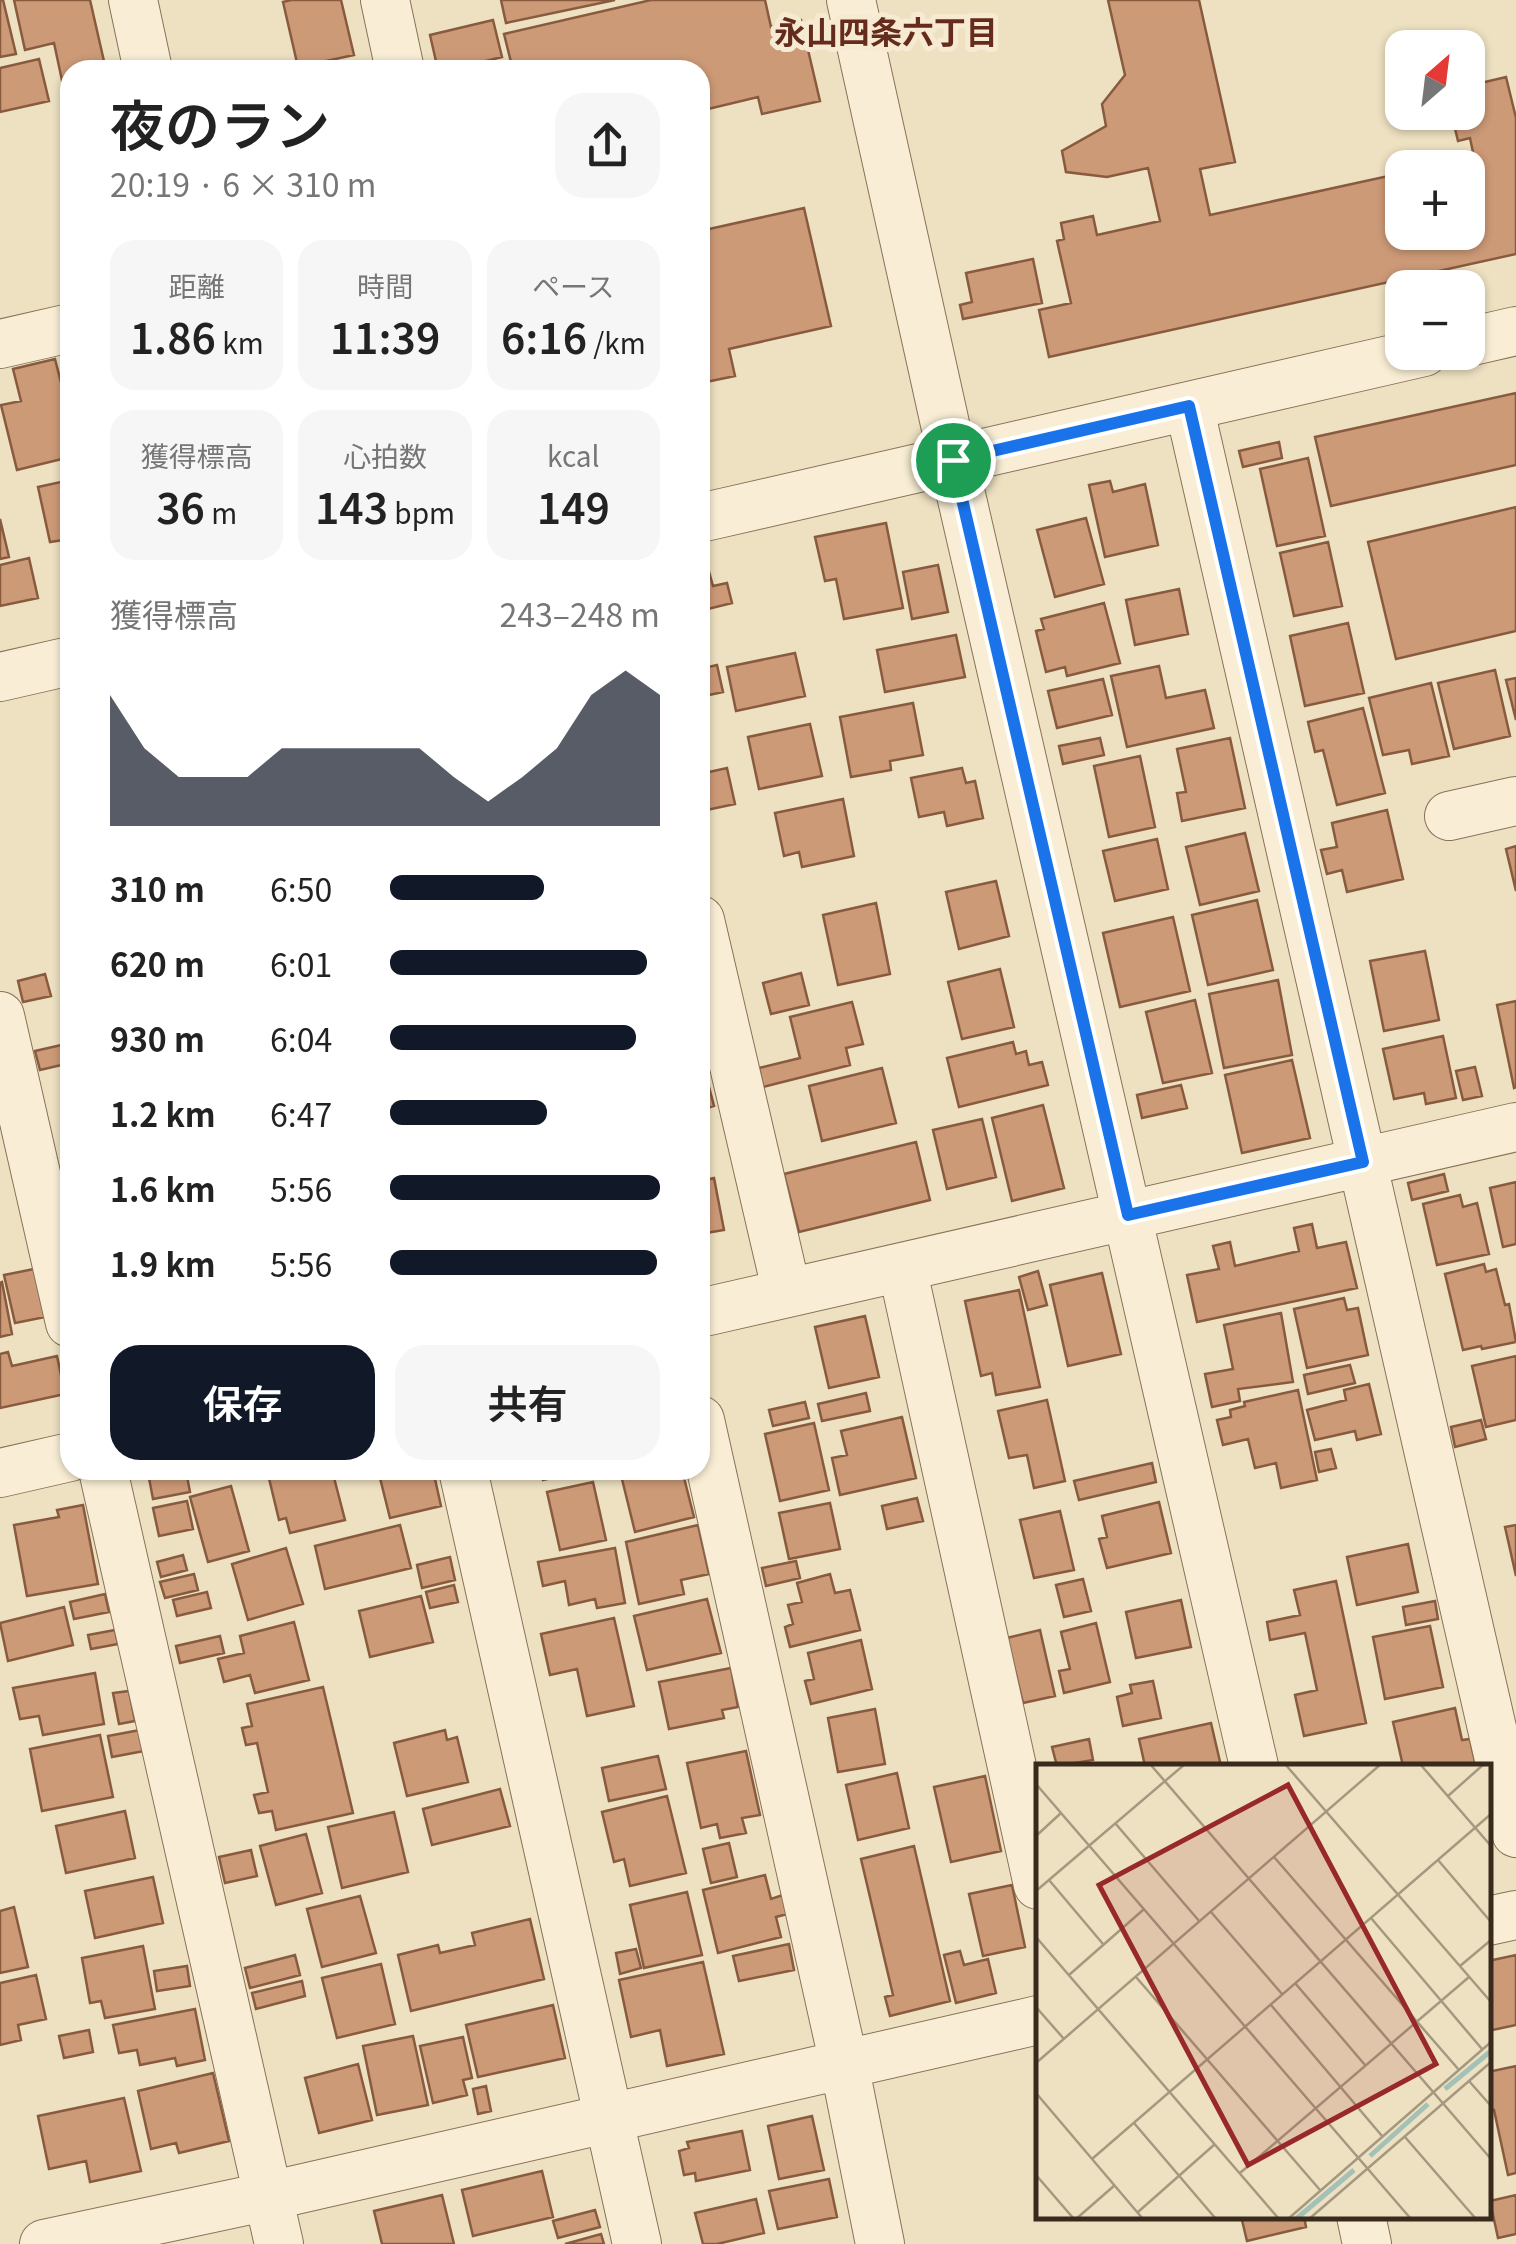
<!DOCTYPE html>
<html lang="ja">
<head>
<meta charset="utf-8">
<style>
	body { margin:0; font-family:Georgia,"Noto Sans JP",serif; background:#f6f6f6; color:#222; height:100vh; display:flex; flex-direction:column; font-size:38px; white-space:nowrap }
	* { box-sizing:border-box; margin:0 }
	p { font-size:32px; color:#767676 }
	.icon { flex:none; width:55px; height:55px; fill:none; stroke:currentColor; stroke-width:2; stroke-linecap:round; stroke-linejoin:round }
	.map { position:relative; flex:1; overflow:hidden }
	.panel { position:absolute; left:60px; top:60px; width:650px; height:1420px; display:flex; flex-direction:column; background:#fff; border-radius:30px; box-shadow:0 2px 8px #0004 }
	.panel>* { flex:none }
	.needle { width:65px; rotate:28deg }
	.tools { position:absolute; left:1385px; top:30px; display:grid; gap:20px }
	.tools a { display:grid; place-items:center; width:100px; height:100px; border-radius:20px; background:#fff; box-shadow:0 2px 8px #0004; font-size:50px }
	.pin { position:absolute; display:grid; place-items:center; width:85px; height:85px; color:#fff; margin:-42px; border:5px solid #fff; border-radius:50%; box-shadow:0 2px 10px #0007 }
	.round { display:grid; place-items:center; flex:none; width:105px; height:105px; border-radius:30px; background:#f6f6f6 }
	.head { display:flex; align-items:center; justify-content:space-between; height:170px; padding:0 50px }
	h1 { font-size:55px; font-weight:600; line-height:75px }
	.metrics { display:grid; grid-template-columns:repeat(3,1fr); gap:15px; height:170px; padding:10px 50px }
	.metrics div { display:grid; align-content:center; border-radius:25px; background:#f6f6f6; text-align:center }
	.metrics b { font-size:42px; font-weight:600 }
	.metrics small { font-size:28px; font-weight:400 }
	.metrics p { font-size:28px }
	.chart { height:280px; padding:20px 50px }
	.chart p { display:flex; justify-content:space-between }
	.chart svg { width:100%; height:180px; margin-top:10px; fill:#111827; opacity:.7 }
	.action { display:flex; gap:20px; margin-top:auto; padding:20px 50px }
	.action a { flex:1; height:115px; border-radius:30px; background:#111827; color:#fff; font-size:40px; font-weight:600; line-height:115px; text-align:center }
	.action a+a { background:#f6f6f6; color:#222 }
	ul { padding:0 50px; list-style:none; font-size:32px }
	li { display:grid; grid-template-columns:160px 120px 1fr; align-items:center; height:75px }
	li i { height:25px; border-radius:12px; background:#111827 }
	.map>svg:first-child { display:block }
	.building { fill:#cd9a77; stroke:#885b3f; stroke-width:2.5 }
	.lines { fill:none; stroke-linecap:round; stroke-linejoin:round }
	.minor-casing { stroke:#887259; stroke-width:50 }
	.minor { stroke:#f9eed5; stroke-width:48 }
	.route-casing { stroke:#fff; stroke-width:20 }
	.route { stroke:#1a73e8; stroke-width:12 }
	.labels { text-anchor:middle; dominant-baseline:central; stroke-width:10; stroke-linejoin:round; paint-order:stroke }
	.neighbourhood-label { font-size:32px; font-weight:bold; fill:#652b1c; stroke:#f6ebd2 }
	.inset-river { fill:none; stroke:#a4c1b8; stroke-width:5 }
	.inset-road { fill:none; stroke:#a59880; stroke-width:2.5 }
	.view { fill:#98292a; fill-opacity:0.15; stroke:#98292a; stroke-width:5 }
	.inset-edge { fill:none; stroke:#382a1d; stroke-width:5 }
</style>
</head>
<body>
<div class="map">
<svg width="1516" height="2244" viewBox="0 0 1516 2244">
	<rect width="100%" height="100%" fill="#eee1c2"/>
	<path class="building" d="M0,0H3L16,54L0,57Z
		M14,0H90L106,70H70V84L63,85L54,43L25,50Z
		M291,0H341L354,55L298,67L283,2Z
		M501,0H615L506,23Z
		M651,0H765L771,27L801,20L820,101L762,114L758,97L700,111V70H513L504,34Z
		M1108,0H1199L1235,162L1200,169L1210,215L1402,173V232H1468V168H1427L1474,157L1470,138L1458,141L1451,112H1468V86L1506,77L1516,118V254L1049,357L1039,310L1071,303L1057,241L1064,239L1061,223L1093,216L1097,235L1160,221L1148,168L1107,177L1066,172L1062,151L1106,126L1102,104L1125,75Z
		M493,20L502,57L449,70H438L430,35Z
		M39,59L49,101L0,112V68Z
		M804,208L831,326L729,349L735,376L706,382L700,359V231Z
		M1033,259L1042,303L963,319L960,305L972,302L966,273Z
		M55,359L63,390L70,389V457L17,470L1,405L21,401L13,369Z
		M1516,393V465L1331,506L1315,437Z
		M1279,442L1282,458L1243,467L1239,451Z
		M1308,458L1325,536L1277,546L1260,469Z
		M70,480V539L50,542L38,487Z
		M1110,481L1113,492L1145,484L1158,545L1105,557L1089,485Z
		M1516,507V631L1396,659L1368,542Z
		M1086,518L1104,584L1055,597L1037,530Z
		M0,519L9,557L0,559Z
		M886,523L903,608L844,619L836,579L825,581L815,537Z
		M1328,542L1342,606L1294,616L1280,553Z
		M29,558L38,598L0,606V565Z
		M938,565L948,612L912,619L903,572Z
		M708,568L713,586L727,583L732,603L700,611V570Z
		M1179,589L1188,634L1135,645L1126,600Z
		M1104,603L1120,663L1067,676L1065,667L1046,672L1036,631L1044,629L1041,619Z
		M1348,623L1364,693L1305,706L1290,636Z
		M956,635L965,677L885,692L877,650Z
		M795,653L805,696L736,711L727,667Z
		M717,665L723,692L700,697V669Z
		M1159,666L1166,698L1205,690L1214,728L1127,747L1111,676Z
		M1495,670L1510,736L1454,749L1438,683Z
		M1516,678V720L1506,680Z
		M1103,679L1112,715L1057,728L1048,691Z
		M1431,683L1449,756L1412,764L1409,750L1383,755L1369,698Z
		M913,703L923,755L890,761L891,770L851,777L840,717Z
		M1363,708L1385,793L1337,805L1323,750L1315,752L1308,722Z
		M810,724L822,776L759,789L748,737Z
		M1100,738L1104,755L1063,764L1059,746Z
		M1230,738L1245,808L1182,821L1177,793L1186,792L1177,749Z
		M1140,756L1155,827L1109,837L1094,766Z
		M727,768L735,804L702,811L700,774Z
		M962,768L966,783L975,781L983,818L947,826L944,812L919,817L911,778Z
		M843,799L854,856L802,867L799,852L784,856L775,813Z
		M1387,810L1403,879L1347,892L1342,870L1327,874L1321,850L1337,847L1332,823Z
		M1245,833L1259,891L1200,905L1186,847Z
		M1157,839L1168,889L1115,901L1103,851Z
		M1516,846V891L1506,849Z
		M996,881L1009,936L959,949L946,892Z
		M1257,900L1273,970L1208,985L1192,915Z
		M876,903L890,974L838,985L823,915Z
		M1173,917L1190,991L1120,1007L1103,933Z
		M1425,951L1439,1020L1384,1031L1370,961Z
		M1000,969L1014,1027L962,1039L948,982Z
		M801,973L809,1005L771,1014L763,983Z
		M45,974L51,996L23,1002L18,981Z
		M1278,980L1292,1055L1224,1068L1209,994Z
		M1195,1000L1212,1073L1163,1083L1146,1012Z
		M1516,1001V1087L1514,1088L1497,1005Z
		M852,1002L863,1044L846,1048L850,1065L763,1087L759,1068L800,1058L790,1017Z
		M1443,1036L1456,1098L1426,1104L1424,1093L1394,1099L1383,1049Z
		M1013,1042L1016,1054L1026,1051L1029,1065L1042,1062L1048,1085L959,1107L947,1058Z
		M70,1043V1063L40,1070L35,1051Z
		M700,1053L714,1106L700,1110Z
		M1292,1060L1310,1138L1242,1153L1225,1075Z
		M1475,1067L1482,1096L1463,1100L1456,1071Z
		M882,1068L896,1123L822,1141L809,1086Z
		M1181,1085L1187,1108L1142,1118L1137,1095Z
		M1043,1105L1064,1188L1012,1201L992,1118Z
		M982,1119L996,1177L947,1189L933,1130Z
		M916,1142L930,1200L799,1232L784,1174Z
		M1444,1174L1448,1191L1412,1200L1408,1183Z
		M714,1178L724,1230L700,1234V1181Z
		M1516,1182V1244L1503,1247L1490,1188Z
		M1460,1195L1463,1207L1477,1203L1489,1254L1437,1265L1423,1204Z
		M1312,1224L1317,1248L1346,1242L1357,1288L1197,1322L1187,1275L1219,1269L1213,1246L1230,1242L1235,1266L1299,1251L1294,1228Z
		M1484,1264L1486,1272L1496,1269L1505,1305L1509,1304L1516,1342L1482,1349L1481,1346L1463,1350L1445,1274Z
		M34,1269L45,1317L15,1323L4,1275Z
		M1038,1271L1047,1305L1028,1310L1019,1277Z
		M1102,1273L1121,1354L1068,1366L1050,1285Z
		M2,1282L12,1334L0,1337V1283Z
		M1019,1290L1040,1387L996,1395L992,1373L981,1376L965,1301Z
		M1344,1298L1347,1310L1358,1308L1368,1355L1307,1368L1294,1309Z
		M1281,1313L1293,1382L1238,1389L1240,1401L1212,1407L1205,1374L1233,1369L1224,1325Z
		M865,1316L879,1377L829,1388L815,1327Z
		M8,1352L12,1366L57,1356L65,1394L0,1408V1354Z
		M1516,1356V1420L1486,1427L1472,1366Z
		M1350,1365L1355,1383L1308,1394L1304,1375Z
		M1369,1384L1381,1434L1357,1440L1355,1431L1315,1440L1307,1410L1346,1400L1344,1390Z
		M1298,1390L1317,1480L1281,1488L1276,1463L1255,1468L1248,1439L1223,1445L1217,1420L1231,1417L1230,1410L1245,1406L1244,1402Z
		M866,1393L870,1411L822,1421L818,1404Z
		M1047,1400L1065,1481L1034,1488L1027,1455L1009,1458L998,1411Z
		M805,1402L809,1418L773,1426L769,1410Z
		M902,1417L916,1478L840,1495L832,1458L847,1455L841,1431Z
		M1481,1420L1486,1439L1455,1447L1451,1427Z
		M814,1423L829,1490L780,1501L765,1434Z
		M1331,1449L1336,1468L1319,1472L1315,1452Z
		M1152,1463L1156,1482L1079,1500L1074,1481Z
		M267,1470H332L345,1520L290,1533L286,1518L279,1520Z
		M368,1470H433L441,1506L390,1518L378,1470L369,1472Z
		M540,1470H586L543,1480Z
		M640,1470H682L694,1517L635,1532L621,1475Z
		M186,1471L190,1492L153,1499L149,1478Z
		M593,1482L606,1540L560,1550L547,1492Z
		M231,1486L249,1551L208,1562L190,1497Z
		M917,1498L923,1521L887,1529L882,1506Z
		M187,1501L193,1529L159,1536L153,1508Z
		M1159,1502L1171,1553L1107,1568L1099,1539L1107,1537L1102,1516Z
		M830,1503L840,1549L789,1559L779,1513Z
		M83,1505L98,1584L27,1596L14,1525L59,1517L57,1510Z
		M1060,1511L1074,1570L1034,1578L1020,1520Z
		M400,1525L411,1568L325,1589L315,1546Z
		M698,1525L709,1574L681,1580L684,1594L639,1604L626,1542Z
		M1516,1525V1576L1505,1527Z
		M1408,1544L1418,1592L1357,1605L1347,1557Z
		M286,1548L303,1604L248,1620L232,1564Z
		M615,1548L625,1603L597,1608L595,1599L569,1605L565,1581L543,1586L538,1562Z
		M183,1555L187,1570L161,1577L157,1562Z
		M450,1557L455,1580L422,1588L417,1565Z
		M796,1561L800,1578L766,1586L762,1568Z
		M194,1574L198,1590L165,1598L160,1582Z
		M830,1574L835,1593L850,1590L860,1630L790,1647L785,1627L793,1624L788,1605L802,1602L797,1583Z
		M1083,1579L1091,1611L1064,1617L1056,1585Z
		M1336,1581L1366,1723L1304,1736L1295,1695L1317,1690L1305,1633L1270,1640L1267,1622L1300,1615L1294,1590Z
		M454,1585L458,1602L430,1608L426,1592Z
		M207,1592L211,1608L177,1616L173,1600Z
		M105,1594L109,1612L74,1619L70,1602Z
		M421,1596L433,1642L370,1657L359,1611Z
		M707,1599L721,1653L647,1670L634,1616Z
		M1181,1600L1191,1647L1136,1658L1126,1612Z
		M1435,1601L1438,1619L1406,1625L1403,1607Z
		M64,1607L73,1645L8,1661L0,1623Z
		M614,1618L634,1706L587,1716L577,1669L550,1675L541,1634Z
		M294,1622L309,1680L255,1693L250,1675L224,1682L218,1659L244,1653L240,1636Z
		M1096,1623L1110,1682L1064,1693L1059,1671L1070,1669L1061,1632Z
		M1430,1626L1443,1687L1385,1699L1373,1637Z
		M115,1630L118,1644L91,1649L88,1635Z
		M1040,1630L1055,1696L1023,1703L1007,1638Z
		M220,1636L224,1653L180,1663L176,1646Z
		M861,1640L872,1689L811,1704L805,1681L814,1679L808,1653Z
		M731,1668L738,1707L722,1710L724,1718L669,1729L659,1682Z
		M95,1673L104,1724L43,1735L39,1716L20,1719L13,1688Z
		M1153,1681L1161,1718L1123,1726L1117,1697L1132,1693L1130,1685Z
		M323,1687L353,1813L276,1830L272,1811L259,1813L254,1795L268,1792L257,1743L246,1745L242,1728L252,1726L247,1704Z
		M129,1691L135,1721L119,1724L113,1693Z
		M1455,1708L1462,1740L1470,1739L1476,1766H1403L1393,1722Z
		M875,1709L885,1764L838,1772L828,1718Z
		M1211,1723L1221,1766H1145L1139,1739Z
		M140,1730L144,1751L112,1757L108,1736Z
		M445,1730L447,1740L457,1737L468,1782L407,1796L394,1743Z
		M100,1735L113,1797L42,1811L30,1749Z
		M1089,1739L1093,1760L1057,1766L1052,1747Z
		M746,1751L760,1815L742,1818L746,1833L720,1838L717,1824L701,1828L687,1763Z
		M658,1756L666,1789L609,1801L602,1768Z
		M897,1773L909,1828L858,1840L846,1785Z
		M985,1776L1001,1851L951,1862L934,1787Z
		M500,1789L510,1826L432,1845L423,1809Z
		M667,1796L686,1873L630,1886L624,1859L614,1862L602,1812Z
		M125,1811L135,1858L66,1873L56,1826Z
		M394,1812L408,1872L342,1888L328,1827Z
		M306,1834L322,1893L276,1905L260,1846Z
		M729,1843L737,1877L711,1883L703,1849Z
		M914,1846L950,2001L890,2016L885,1997L893,1995L861,1859Z
		M251,1850L257,1876L225,1883L219,1857Z
		M765,1875L771,1899L783,1895L787,1914L776,1917L781,1937L718,1953L703,1890Z
		M153,1877L163,1923L95,1938L85,1891Z
		M1012,1885L1025,1947L983,1956L969,1894Z
		M687,1892L702,1955L644,1968L630,1905Z
		M360,1896L376,1953L322,1967L307,1909Z
		M14,1907L28,1967L0,1973V1911Z
		M530,1919L544,1979L411,2011L398,1955L438,1945L440,1953L475,1945L472,1933Z
		M789,1944L794,1970L739,1981L733,1956Z
		M143,1946L155,2009L105,2018L101,2001L90,2003L82,1958Z
		M636,1949L641,1968L620,1974L616,1953Z
		M960,1951L964,1965L988,1959L996,1993L956,2003L944,1955Z
		M295,1955L300,1975L250,1988L245,1968Z
		M1516,1955V2025L1488,2031V1961Z
		M703,1962L724,2054L667,2066L660,2030L631,2037L619,1980Z
		M381,1964L395,2024L337,2038L322,1978Z
		M187,1966L190,1986L157,1991L154,1971Z
		M36,1975L46,2019L18,2025L21,2040L0,2045V1983Z
		M302,1981L305,1996L256,2009L252,1993Z
		M553,2005L565,2058L478,2077L466,2025Z
		M195,2009L205,2060L177,2066L175,2058L140,2065L137,2050L119,2053L113,2025Z
		M89,2030L93,2052L64,2058L59,2036Z
		M413,2036L428,2105L377,2115L363,2046Z
		M463,2037L472,2078L463,2080L467,2095L433,2103L420,2046Z
		M358,2064L372,2120L319,2133L305,2078Z
		M1516,2066V2173L1508,2175L1494,2110L1488,2111V2072Z
		M213,2073L229,2141L179,2153L176,2143L151,2149L138,2091Z
		M486,2086L491,2111L478,2114L473,2089Z
		M124,2098L141,2171L90,2182L86,2161L49,2169L38,2116Z
		M812,2116L824,2170L779,2179L768,2126Z
		M742,2131L750,2170L696,2181L695,2173L684,2175L679,2151L689,2148L687,2142Z
		M542,2171L553,2217L473,2236L462,2190Z
		M829,2179L837,2217L778,2229L769,2191Z
		M442,2195L454,2244H382L374,2211Z
		M1516,2195V2234L1498,2238L1490,2201Z
		M756,2199L764,2233L717,2244H703L695,2213Z
		M595,2210L600,2227L558,2238L553,2221Z
		M1241,2216H1304L1306,2227L1247,2241Z
		M601,2234L604,2244H565Z"/>
	<g class="lines">
		<g class="minor-casing">
			<path id="minor" d="M133,0L148,70
				M385,0L400,70
				M851,0L953,460L1254,1766
				M1468,342L1516,331
				M0,344L70,328
				M1189,406L1516,1833
				M700,518L1424,352
				M0,677L70,661
				M1449,816L1516,801
				M700,920L787,1293
				M0,1016L70,1323
				M902,1267L1038,1885
				M700,1313L1516,1127
				M700,1420L844,2064L880,2244
				M103,1470L279,2244
				M463,1470L637,2244
				M0,1473L70,1457
				M1488,1921L1516,1915
				M1361,2216L1367,2244
				M44,2244L269,2196L1038,2020"/>
		</g>
		<use href="#minor" class="minor"/>
	</g>
	<g class="lines">
		<g class="route-casing">
			<path id="route" d="M1189,406L1363,1162L1128,1215L953,460Z"/>
		</g>
		<use href="#route" class="route"/>
	</g>
	<g class="labels">
		<g class="neighbourhood-label">
			<text x="886" y="30">永山四条六丁目</text>
		</g>
	</g>
	<g transform="translate(1036 1764)">
		<rect width="455" height="455" fill="#eee1c2"/>
		<path class="inset-river" d="M409,325L455,287M334,392L392,340M260,455L318,406"/>
		<path class="inset-road" d="M114,0L455,395M249,0L455,238M384,0L455,82M0,20L375,455M412,32L448,0M79,59L164,158M0,72L25,49M238,93L423,306M402,96L455,158M13,116L67,180M0,127L149,0M175,148L246,230M335,154L446,285M0,173L243,455M424,202L455,176M33,211L107,146M100,213L284,426M259,219L329,301M235,241L346,372M0,243L28,275M0,299L345,0M433,317L455,342M0,329L107,455M98,359L180,455M369,373L440,455M56,395L455,50M204,409L433,213M0,411L38,455M102,448L179,380M40,455L79,421M252,455L455,278M273,455L455,298"/>
		<path class="view" d="M252,21L400,300L212,401L63,121Z"/>
		<rect width="455" height="455" class="inset-edge"/>
	</g>
</svg>
<div class="tools">
<a><svg class="needle" viewBox="-14 -14 28 28"><path d="M0-13l5 13h-10z" fill="#e53935"/><path d="M0 13l5-13h-10z" fill="#767676"/></svg></a>
<a>+</a>
<a>−</a>
</div>
<div class="pin" style="left:953px;top:460px;background:#1e9e55"><svg class="icon" aria-label="arrive" viewBox="0 0 24 24"><path d="M6 21V4h12l-3 4 3 4H6"/></svg></div>
<section class="panel">
<div class="head"><div><h1>夜のラン</h1><p>20:19 · 6 × 310 m</p></div><a class="round"><svg class="icon" aria-label="share" viewBox="0 0 24 24"><path d="M12 15V3M7 8l5-5 5 5M5 13v7h14v-7"/></svg></a></div>
<div class="metrics">
<div><p>距離</p><b>1.86<small> km</small></b></div>
<div><p>時間</p><b>11:39</b></div>
<div><p>ペース</p><b>6:16<small> /km</small></b></div>
</div>
<div class="metrics">
<div><p>獲得標高</p><b>36<small> m</small></b></div>
<div><p>心拍数</p><b>143<small> bpm</small></b></div>
<div><p>kcal</p><b>149</b></div>
</div>
<div class="chart"><p><span>獲得標高</span>243–248 m</p>
<svg viewBox="0 0 160 44" preserveAspectRatio="none"><path d="M0 44V12L10 25L20 32L30 32L40 32L50 25L60 25L70 25L80 25L90 25L100 32L110 38L120 32L130 25L140 12L150 6L160 12V44z"/></svg>
</div>
<ul>
<li><b>310 m</b>6:50<i style="width:57%"></i></li>
<li><b>620 m</b>6:01<i style="width:95%"></i></li>
<li><b>930 m</b>6:04<i style="width:91%"></i></li>
<li><b>1.2 km</b>6:47<i style="width:58%"></i></li>
<li><b>1.6 km</b>5:56<i style="width:100%"></i></li>
<li><b>1.9 km</b>5:56<i style="width:99%"></i></li>
</ul>
<div class="action"><a>保存</a><a>共有</a></div>
</section>
</div>
</body>
</html>
